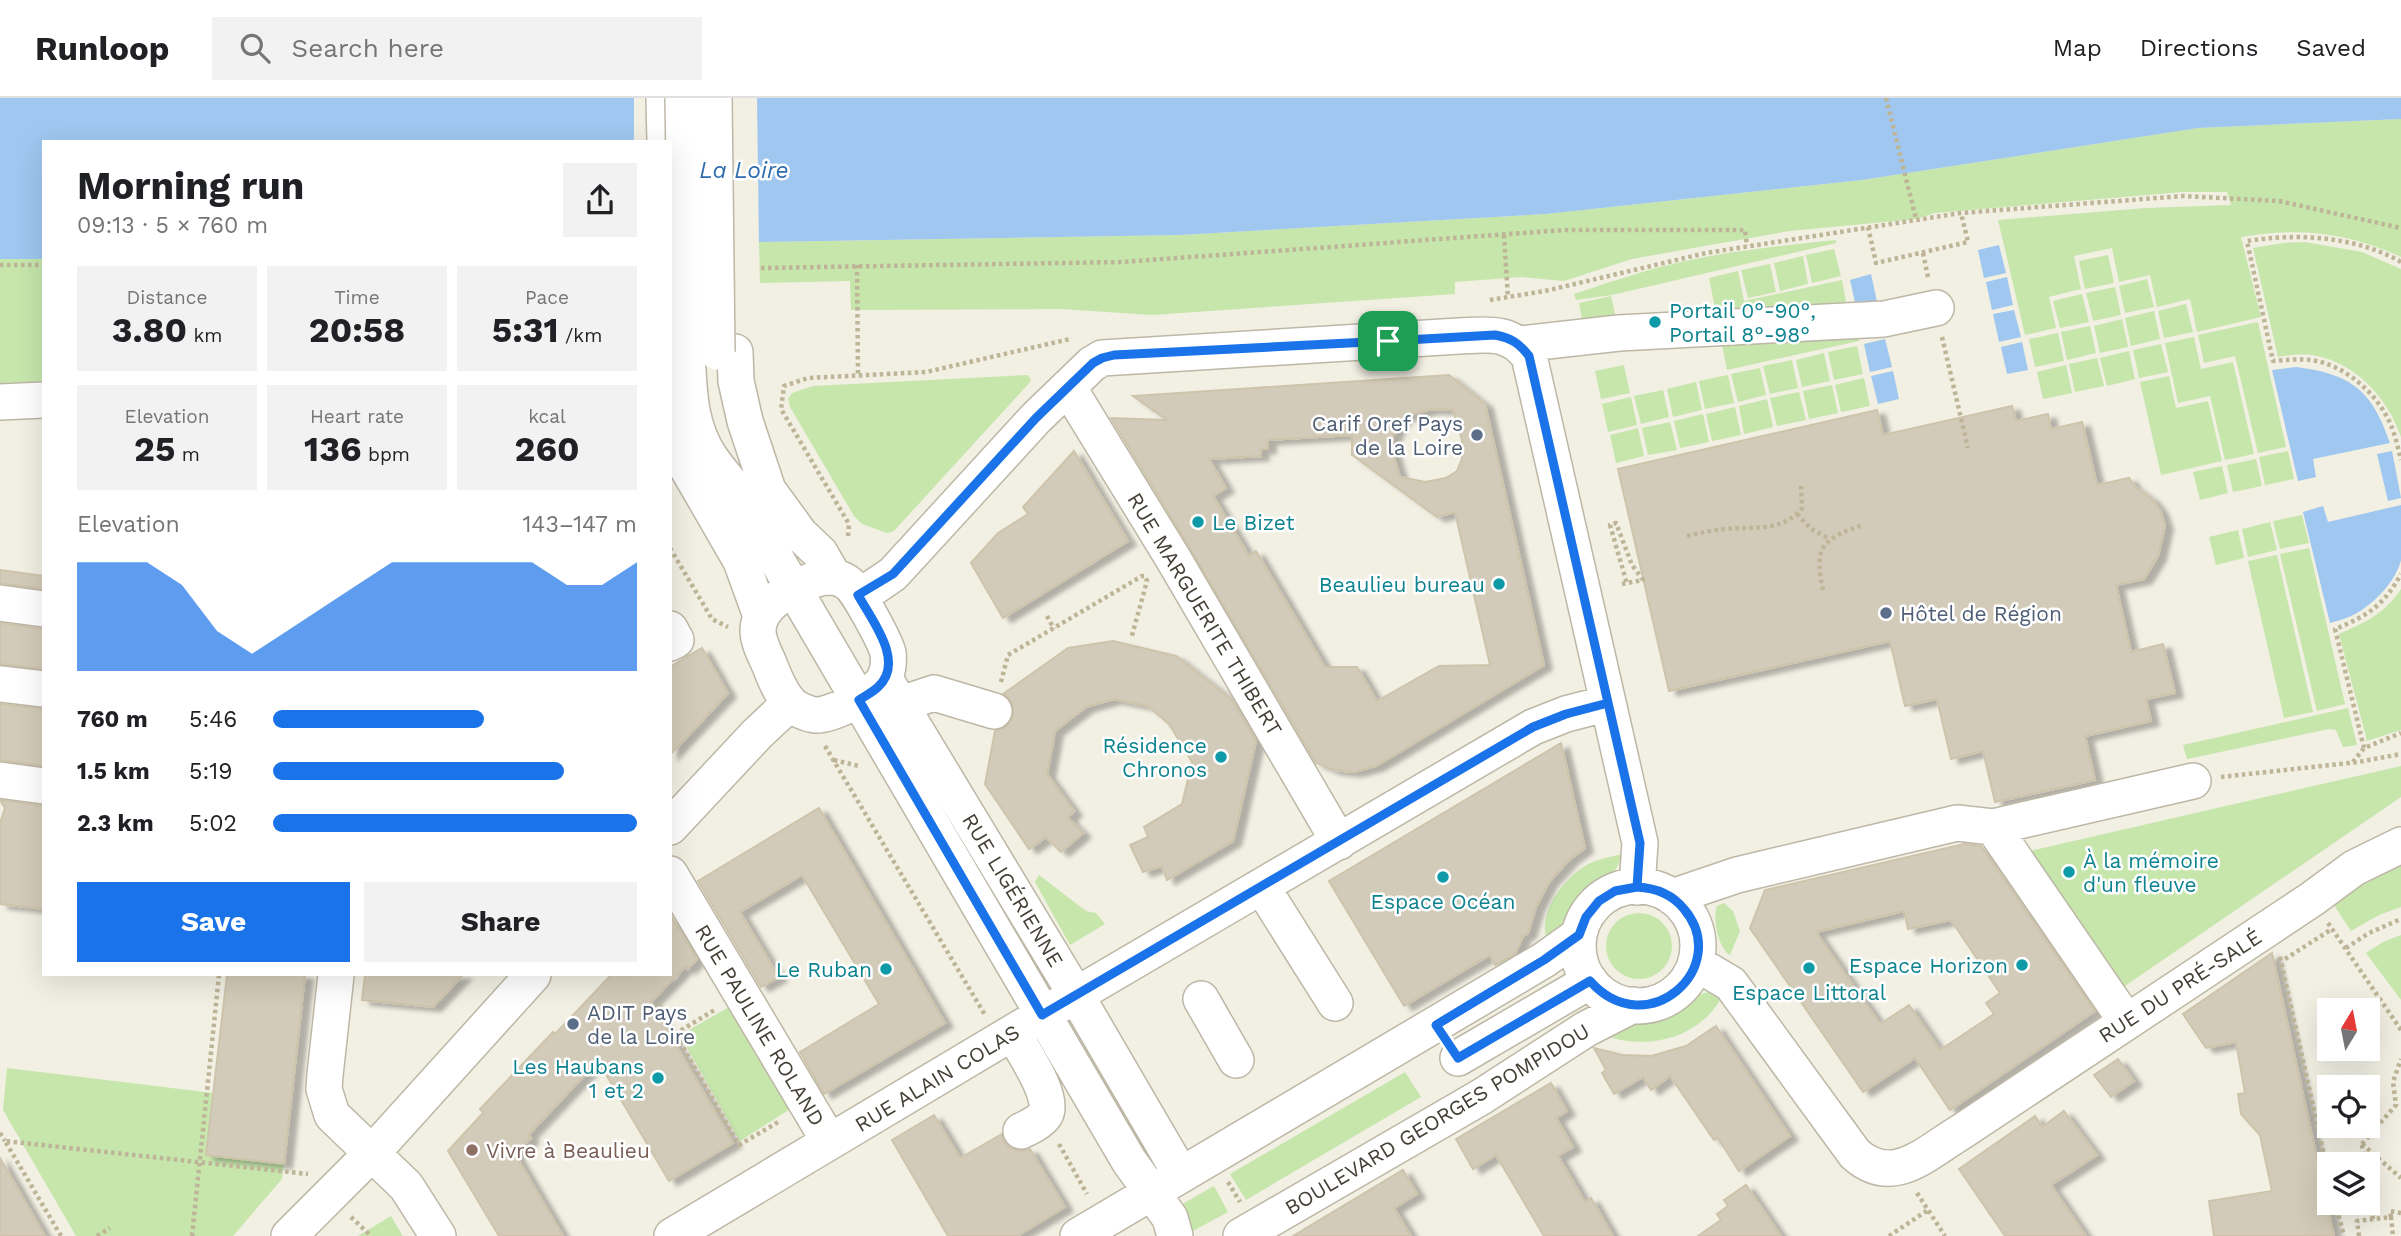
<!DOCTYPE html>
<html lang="en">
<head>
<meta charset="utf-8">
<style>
	body { margin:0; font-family:"Work Sans",sans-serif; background:#f2f2f2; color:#202124; height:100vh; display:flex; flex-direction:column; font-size:26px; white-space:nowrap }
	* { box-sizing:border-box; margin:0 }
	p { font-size:23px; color:#757577 }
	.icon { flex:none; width:38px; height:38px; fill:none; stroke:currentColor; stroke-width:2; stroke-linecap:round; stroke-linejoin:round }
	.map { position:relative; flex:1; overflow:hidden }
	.details { position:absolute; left:42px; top:42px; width:630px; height:836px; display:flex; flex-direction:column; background:#fff; border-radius:0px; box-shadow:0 7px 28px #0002 }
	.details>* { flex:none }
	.needle { width:46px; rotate:10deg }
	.tools { position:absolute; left:2317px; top:900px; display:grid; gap:14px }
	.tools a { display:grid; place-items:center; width:63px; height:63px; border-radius:0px; background:#fff; box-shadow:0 7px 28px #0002; font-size:35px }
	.pin { position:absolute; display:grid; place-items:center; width:60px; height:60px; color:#fff; margin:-30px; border-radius:14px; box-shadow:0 4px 10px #0006 }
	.round { display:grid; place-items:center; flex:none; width:74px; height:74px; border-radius:0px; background:#f2f2f2 }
	.headline { display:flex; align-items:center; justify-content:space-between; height:119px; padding:0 35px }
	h1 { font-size:38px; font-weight:700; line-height:52px }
	.stats { display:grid; grid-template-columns:repeat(3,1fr); gap:10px; height:119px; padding:7px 35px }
	.stats div { display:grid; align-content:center; border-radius:0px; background:#f2f2f2; text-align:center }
	.stats b { font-size:35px; font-weight:700 }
	.stats small { font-size:19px; font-weight:400 }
	.stats p { font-size:19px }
	.chart { height:196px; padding:14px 35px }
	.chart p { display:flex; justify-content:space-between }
	.chart svg { width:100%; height:126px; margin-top:7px; fill:#1a73e8; opacity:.7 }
	.action { display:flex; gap:14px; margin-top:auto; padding:14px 35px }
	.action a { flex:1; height:80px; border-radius:0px; background:#1a73e8; color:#fff; font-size:28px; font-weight:700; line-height:80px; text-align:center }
	.action a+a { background:#f2f2f2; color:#202124 }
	ul { padding:0 35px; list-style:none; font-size:23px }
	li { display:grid; grid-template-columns:112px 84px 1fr; align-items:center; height:52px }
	li i { height:18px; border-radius:9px; background:#1a73e8 }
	header { display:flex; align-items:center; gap:42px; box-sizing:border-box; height:98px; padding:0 35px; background:#fff; border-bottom:2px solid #e0e0e0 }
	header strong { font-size:33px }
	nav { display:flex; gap:38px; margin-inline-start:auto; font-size:24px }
	.search { width:490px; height:63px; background:#f2f2f2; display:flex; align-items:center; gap:18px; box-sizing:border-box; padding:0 24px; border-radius:0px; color:#757577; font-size:26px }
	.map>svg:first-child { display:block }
	.green { fill:#c6e6ac }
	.water { fill:#9fc7ef }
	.pier { fill:#f2efe3 }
	.building { fill:#d3cbb9; stroke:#cec4ac; stroke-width:2; fill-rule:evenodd; filter:url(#shadow) }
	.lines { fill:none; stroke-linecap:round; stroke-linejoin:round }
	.minor-casing { stroke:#bdb7a6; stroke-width:38 }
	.path { stroke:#beb497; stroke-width:4.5; stroke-dasharray:3.5 3.5; stroke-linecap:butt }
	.minor { stroke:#fff; stroke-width:35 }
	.minor-bridge-casing { stroke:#bdb7a6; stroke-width:38; stroke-linecap:butt }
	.minor-bridge { stroke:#fff; stroke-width:35 }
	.route-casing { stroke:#fff; stroke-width:14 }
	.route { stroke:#1a73e8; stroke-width:9 }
	.culture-dot { fill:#0f9aa8; stroke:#fff; stroke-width:2.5 }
	.service-dot { fill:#5c6f8a; stroke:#fff; stroke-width:2.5 }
	.education-dot { fill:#8d6e63; stroke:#fff; stroke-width:2.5 }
	.labels { text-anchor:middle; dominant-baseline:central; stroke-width:5; stroke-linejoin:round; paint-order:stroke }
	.culture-label { font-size:21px; fill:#0d838f; stroke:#fff; text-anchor:end }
	.service-label { font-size:21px; fill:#4e5e75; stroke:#fff; text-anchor:start }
	.street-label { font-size:21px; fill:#433f34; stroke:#fff }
	.education-label { font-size:21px; fill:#785e54; stroke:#fff; text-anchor:start }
	.water-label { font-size:23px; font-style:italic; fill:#2e6cae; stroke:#fff }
</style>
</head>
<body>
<header>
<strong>Runloop</strong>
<div class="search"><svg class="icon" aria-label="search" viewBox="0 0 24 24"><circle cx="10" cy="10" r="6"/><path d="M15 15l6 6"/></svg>Search here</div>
<nav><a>Map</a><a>Directions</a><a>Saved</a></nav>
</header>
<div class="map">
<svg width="2401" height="1138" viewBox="0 0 2401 1138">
	<defs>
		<filter id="shadow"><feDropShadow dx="8" dy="4.5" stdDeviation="2" flood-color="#0004"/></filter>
	</defs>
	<rect width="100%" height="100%" fill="#f2efe3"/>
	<path class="green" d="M2401,21V159C2346,134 2300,129 2241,139L2261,219L2197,234L2190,201L2157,209L2150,177L2119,184L2112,150L2074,158L2081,191L2049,199L2056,230L2025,237L1998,122L2146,110L2231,107L2227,94H2183L1935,115L1916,121L1790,133L1699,149L1632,161L1564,183L1521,179L1455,184V196L1152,217L1061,211L851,212L850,183L760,185L759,144L1180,137L1546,116L1862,82L2198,30Z
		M1836,142V145L1612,197L1576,202L1574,196C1613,183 1651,170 1690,162C1738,152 1787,147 1836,142Z
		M2305,144L2362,154L2401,171V339C2388,301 2357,266 2317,258C2304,255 2290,257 2278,259L2253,150L2283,145Z
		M1834,151L1841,178L1812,185L1806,157Z
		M2108,157L2114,185L2085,191L2079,163Z
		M1803,158L1808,186L1780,193L1774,165Z
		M0,161H44V287L0,289Z
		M1770,166L1776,194L1748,200L1741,172Z
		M1738,173L1744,203L1842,182L1847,209L1716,215L1709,180Z
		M2147,181L2154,209L2125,215L2119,188Z
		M2115,189L2121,217L2093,223L2086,195Z
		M2082,196L2089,224L2060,230L2053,203Z
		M1611,198L1616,221H1582L1579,205Z
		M2186,206L2193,234L2164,240L2158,213Z
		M2154,213L2160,241L2131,248L2125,220Z
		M2122,221L2128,249L2100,255L2094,228Z
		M2258,224L2286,349L2258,355L2235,258L2204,265L2198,237Z
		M2090,228L2096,255L2067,262L2061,234Z
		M2058,235L2064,263L2035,269L2029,241Z
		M1858,239L1859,243L1727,272L1722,246Z
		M2194,239L2201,271L2233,264L2254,356L2225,362L2210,298L2178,305L2165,245Z
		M2161,246L2168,274L2139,280L2133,252Z
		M1857,248L1863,276L1834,282L1828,254Z
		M2129,253L2135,281L2107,288L2100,260Z
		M1824,255L1830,283L1802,289L1796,262Z
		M2097,260L2104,288L2075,294L2069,266Z
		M1792,262L1798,290L1770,296L1763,268Z
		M1624,267L1630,295L1601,301L1595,273Z
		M2066,267L2072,295L2043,301L2037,274Z
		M1760,270L1766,297L1738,304L1731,276Z
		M1028,277L1031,283L894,433L887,435L862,426L854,418L790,309L788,301L792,295L813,288Z
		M1728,277L1734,305L1705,311L1699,283Z
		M2169,278L2176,310L2208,303L2222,363L2161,377L2140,284Z
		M1864,280L1870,308L1841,314L1835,287Z
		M1696,284L1702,312L1673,319L1667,291Z
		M1832,287L1838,315L1809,321L1803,293Z
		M1663,292L1669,319L1641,326L1634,298Z
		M1799,294L1806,322L1777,328L1770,300Z
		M1631,299L1637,327L1608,334L1602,306Z
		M1767,301L1773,329L1744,336L1739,308Z
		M1735,309L1741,337L1712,343L1706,316Z
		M1703,316L1709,344L1680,350L1674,323Z
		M1670,324L1677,352L1648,357L1642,330Z
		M1638,330L1644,358L1616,365L1610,337Z
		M2288,353L2294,381L2265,387L2259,359Z
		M2256,361L2262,388L2233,394L2227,367Z
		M2222,368L2228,395L2200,402L2193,374Z
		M2302,417L2309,445L2280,451L2273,423Z
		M2270,424L2277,452L2248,459L2242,431Z
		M2238,432L2244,460L2216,467L2209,439Z
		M2309,450L2345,606L2317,613L2280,456Z
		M2277,457L2313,614L2284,620L2248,463Z
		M2401,491V632L2367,643L2339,536C2364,525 2386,515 2401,491Z
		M2348,610L2357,647L2343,649L2336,632L2329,631L2192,660L2187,661L2183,647Z
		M2401,668V699L2119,892L2025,754Z
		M1623,756L1617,769L1607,782L1588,797L1570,823L1547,842C1537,815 1564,781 1585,768C1596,761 1610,759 1623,756Z
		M2401,760V809L2379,817L2351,833L2333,806Z
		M1039,777L1086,813L1096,815L1105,826L1070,847L1035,784Z
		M1724,805L1733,813L1740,833L1730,857C1719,851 1712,821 1717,808Z
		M1606 848a33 33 0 1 1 66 0a33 33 0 1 1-66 0Z
		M2401,837V902L2366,855L2383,844Z
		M1708,894L1722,898C1701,941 1643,954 1602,936L1626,925L1661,917L1695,898Z
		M738,904L798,1006L740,1043L680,937Z
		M7,970L213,995L284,1066L282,1081L233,1138H76L3,1012Z
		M1405,974L1421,999L1246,1102L1230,1076Z
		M1214,1088L1228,1114L1193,1133L1179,1108Z
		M391,1118L403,1138H358Z"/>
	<path class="water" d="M0,0H2401V21L2198,30L1862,82L1546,116L1180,137L759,144L670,153V44H44V161H0Z
		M1999,147L2006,175L1984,180L1978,152Z
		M1871,176L1877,204L1856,209L1850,182Z
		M2007,179L2013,207L1992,212L1986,184Z
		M2014,212L2021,239L1999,244L1993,216Z
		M1885,241L1892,269L1870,274L1864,246Z
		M2022,244L2028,272L2007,276L2001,249Z
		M2296,269C2351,276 2372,292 2390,345L2313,361L2316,379L2298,383L2272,272Z
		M1893,273L1899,301L1878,306L1871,278Z
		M2392,353L2401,400L2388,403L2377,356Z
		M2401,407C2401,424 2401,446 2401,462C2396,484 2371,509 2351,518C2345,521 2337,523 2330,525L2303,414L2323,408L2328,424Z"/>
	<path class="pier" d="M634,0H757L759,148L670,156V44H634Z"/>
	<path class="building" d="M1449,277L1485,306L1544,567L1376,668L1354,674L1334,672L1316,665L1191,452L1111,320L1167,322L1133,298ZM1431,311L1453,312L1462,342V361L1457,373L1446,380L1425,384L1400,379L1391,349L1393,338L1403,319ZM1352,337V357L1359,362L1437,419L1455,414L1490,567L1439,568L1377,603L1357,569H1325L1256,453L1249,458L1213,398L1226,390L1209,361L1261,358L1260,351H1268V342Z
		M2012,308L2016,323L2048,316L2051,331L2082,324L2097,387L2129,380L2134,388L2152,401L2160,412L2165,427L2158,458L2144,481L2116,487L2131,554L2163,546L2175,595L2146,601L2151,623L2085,638L2095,682L1995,704L1983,653L1951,661L1937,601L1905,608L1890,543L1669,593L1618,371L1877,312L1883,337Z
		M1074,353L1128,443L1003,520L971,465L998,435L1028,416L1023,409Z
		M0,472L44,478V491L0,485Z
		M0,525L44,531V571L0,566Z
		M1113,543L1176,558L1232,602L1256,643L1233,743L1167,782L1162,768L1143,774L1130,747L1148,739L1144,729L1182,706L1192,664L1169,626L1148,608L1114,601L1086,609L1055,633L1047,676L1074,713L1068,720L1083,735L1061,754L1046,739L1029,751L985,686L995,633L1007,628L1013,618V608L1009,600L1003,596L1068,550Z
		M702,550L728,595L670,657V569Z
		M0,606L44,611V668L0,662Z
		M1561,645L1585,750L1570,761L1549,784L1536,809L1528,835L1523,838L1515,856L1495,867L1490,857L1404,908L1329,783Z
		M0,702L44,708V811L0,806V725L5,710Z
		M819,710L945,925L824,996L800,954L879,906L802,777L740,814L779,879L761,889L698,783Z
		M1964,746L1981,748L2095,913L1950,1012L1915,960L1863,994L1750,830L1765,792ZM1904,813L1908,831L1951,822L2000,895L1986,905L1994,916L1940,952L1909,907L1880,926L1816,834Z
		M670,816L697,861L688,871L686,868L651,904L733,1045L669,1083L598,963L528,1037L531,1040L515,1056L563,1138H499L448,1053L483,1015L480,1011L553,934L555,936L611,877H670Z
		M2272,855L2334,1138H2214L2209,1103L2272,1093L2260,1037L2241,1016L2238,996L2245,995L2236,944L2206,950L2183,916Z
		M227,877H305L284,1066L206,1057Z
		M365,877H463L433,909L362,902Z
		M1716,928L1790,1038L1739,1073L1718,1040L1714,1042L1670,978L1651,992L1643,979L1614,996L1602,975L1606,972L1594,950L1622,957L1651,958L1686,948Z
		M2118,961L2134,983L2111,999L2094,977Z
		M1551,985L1567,1013L1556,1020L1573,1049L1558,1058L1585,1104L1591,1100L1613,1138H1544L1496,1057L1473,1071L1456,1041Z
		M2064,1013L2097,1057L2051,1087L2086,1138H2005L1959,1071L2035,1018L2042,1029Z
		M934,1017L960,1060L1002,1036L1003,1042L1010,1050L1020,1053L1030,1051L1065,1109L1017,1138H948L892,1042Z
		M0,1060L45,1138H0Z
		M1403,1072L1417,1096L1394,1110L1411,1138H1293Z
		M1746,1087L1781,1138H1698L1721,1122L1717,1116L1728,1108L1724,1102Z"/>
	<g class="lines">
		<g class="minor-casing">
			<path id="minor" d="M664,0L665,44
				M1520,246L1619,235L1884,221L1936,210
				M687,254C689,291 689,328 710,359C718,371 728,382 737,394L1129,1063L1170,1120L1175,1138
				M735,254L736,283L745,323L768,392L800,436L820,455L834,479
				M1068,289L1174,462L1339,744
				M670,298L675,344L685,366L741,463L761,518
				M0,304L44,302
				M824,479C833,479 841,479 849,486C858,493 885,543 888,555C889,563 888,574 884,581C877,596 830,618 815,617C807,616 796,611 791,606C781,596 775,581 770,568C766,558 758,544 758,533C758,504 799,485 824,479Z
				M858,497L874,489L893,476L1036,320L1092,266L1102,260L1459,238C1488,237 1509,232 1529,258L1640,745L1637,789
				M0,505L44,511
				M670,531L676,542L670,545
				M885,581L1076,897L1181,1077
				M0,586L44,591
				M901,606L934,595L994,613
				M0,682L44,688
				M670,729L757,636L790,605
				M1993,729L2126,923
				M670,776L829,1043
				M1578 848a60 60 0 1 1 120 0a60 60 0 1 1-120 0Z
				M1262,789L1335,905
				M1672,799L1737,777L1957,725L1993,729L2193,683
				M1696,865L1731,886L1855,1056C1893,1090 1926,1055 1961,1034L2312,801L2354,770L2401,747
				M336,877L325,977L324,991L332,1017L406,1088L438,1138
				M1201,901L1236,962
				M1013,935C1022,952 1056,1000 1045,1017C1039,1025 1029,1029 1021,1033
				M1458,960L1590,883
				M289,1138L373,1054L533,877
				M672,1138L1042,917L1533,629L1566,616L1608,605
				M1078,1138L1544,862L1579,837
				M1241,1138L1481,999L1586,931L1633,907"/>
		</g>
		<path class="path" d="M1886,0L1916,121
			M1868,129L1876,165L1968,144L1961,115
			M1504,137L1508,200
			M1923,155L1928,179
			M2401,164C2356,138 2297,135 2247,143L2273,263C2288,262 2303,260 2317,263C2348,270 2377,296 2390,325C2395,336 2398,350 2401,362
			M0,167H44
			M857,167L858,278
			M761,170L1122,164L1565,132H1745L1747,148
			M1490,202L1545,193L1706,155L1961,115L2183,98L2279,103L2401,130
			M1942,239L1968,350
			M1797,416L1811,431L1830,441
			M848,438L849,426L781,311L784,288L808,280L926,274L1070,241
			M1687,438C1700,435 1713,432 1725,431C1753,428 1782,435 1802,410L1801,386
			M670,450L712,521L728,529
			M1622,486L1643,482L1632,467L1616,425L1610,427L1627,486
			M1823,492C1813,449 1823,440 1863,427
			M1047,518L1054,531
			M1001,584L1008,557L1142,478H1145L1147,483L1131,541
			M825,648L985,917
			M2364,650L2335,531C2368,518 2384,507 2401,476
			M834,662L859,668
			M2353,664L2364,650L2401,635
			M2221,679L2358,664L2401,656
			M2328,825L2401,932
			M2346,850L2369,835L2401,821
			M2280,859L2329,1080
			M2285,861L2332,831
			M659,907L739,1047L780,1023
			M675,936L716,911
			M0,1035L5,1043
			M1059,1046L1087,1096
			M2362,1046L2396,1007L2393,984L2401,961
			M2362,1046L2401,1080
			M2362,1047L2365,1066
			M2368,1083L2373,1121
			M1228,1084L1240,1104
			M1917,1095L1945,1138
			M2335,1104L2344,1138
			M351,1119L371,1138
			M2391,1119L2390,1113L2401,1115
			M61,1138L5,1043L308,1076
			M97,1138L110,1130
			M192,1138L219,877
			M1889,1138L1928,1112
			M2359,1138L2357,1123L2391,1119L2393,1138"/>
		<use href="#minor" class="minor"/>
		<g class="minor-bridge-casing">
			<path id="minor-bridge" d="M683,0L687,254
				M714,0L717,254"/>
		</g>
		<use href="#minor-bridge" class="minor-bridge"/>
	</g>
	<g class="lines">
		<g class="route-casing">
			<path id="route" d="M1388,243L1114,257L1102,260L1093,265L1036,320L893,476L858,497C871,521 906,564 878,589C873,594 865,598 859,602L1042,917L1533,629L1566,616L1608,605L1640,745L1637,789L1615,793L1599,803L1586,819L1579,837L1544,862L1436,927L1458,960L1590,883C1647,947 1733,869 1684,811C1672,796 1656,790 1637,789L1640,745L1529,258C1519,245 1511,240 1495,237L1388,243"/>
		</g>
		<use href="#route" class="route"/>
	</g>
	<g class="culture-dot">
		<circle cx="1655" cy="224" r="7"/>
		<circle cx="1198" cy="424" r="7"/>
		<circle cx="1499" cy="486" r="7"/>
		<circle cx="1221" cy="659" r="7"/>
		<circle cx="2069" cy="774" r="7"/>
		<circle cx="1443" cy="779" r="7"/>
		<circle cx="2022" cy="867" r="7"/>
		<circle cx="1809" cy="870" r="7"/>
		<circle cx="886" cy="871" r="7"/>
		<circle cx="658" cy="980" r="7"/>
	</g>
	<g class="service-dot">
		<circle cx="1477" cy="337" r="7"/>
		<circle cx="1886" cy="515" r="7"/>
		<circle cx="573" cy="926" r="7"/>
	</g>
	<circle class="education-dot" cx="472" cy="1052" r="7"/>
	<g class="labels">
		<g class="culture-label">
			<text x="1669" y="212" text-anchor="start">Portail 0°-90°,<tspan x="1669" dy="24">Portail 8°-98°</tspan></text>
			<text x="1212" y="424" text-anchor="start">Le Bizet</text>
			<text x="1485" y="486">Beaulieu bureau</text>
			<text x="1207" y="647">Résidence<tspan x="1207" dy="24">Chronos</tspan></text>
			<text x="2083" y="762" text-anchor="start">À la mémoire<tspan x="2083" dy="24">d'un fleuve</tspan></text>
			<text x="1443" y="803" text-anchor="middle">Espace Océan</text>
			<text x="2008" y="867">Espace Horizon</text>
			<text x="872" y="871">Le Ruban</text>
			<text x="1809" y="894" text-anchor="middle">Espace Littoral</text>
			<text x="644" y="968">Les Haubans<tspan x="644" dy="24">1 et 2</tspan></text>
		</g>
		<g class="service-label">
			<text x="1463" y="325" text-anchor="end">Carif Oref Pays<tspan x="1463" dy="24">de la Loire</tspan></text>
			<text x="1900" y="515">Hôtel de Région</text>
			<text x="587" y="914">ADIT Pays<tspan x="587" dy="24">de la Loire</tspan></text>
		</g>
		<g class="street-label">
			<text transform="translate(1205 516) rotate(59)">RUE MARGUERITE THIBERT</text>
			<text transform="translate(1013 792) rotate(59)">RUE LIGÉRIENNE</text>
			<text transform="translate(2180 888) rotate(-33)">RUE DU PRÉ-SALÉ</text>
			<text transform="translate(760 927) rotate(59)">RUE PAULINE ROLAND</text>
			<text transform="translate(937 980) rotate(-31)">RUE ALAIN COLAS</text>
			<text transform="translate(1437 1021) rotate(-31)">BOULEVARD GEORGES POMPIDOU</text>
		</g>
		<g class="education-label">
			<text x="486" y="1052">Vivre à Beaulieu</text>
		</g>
		<g class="water-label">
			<text x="744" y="72">La Loire</text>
		</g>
	</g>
</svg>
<div class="tools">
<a><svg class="needle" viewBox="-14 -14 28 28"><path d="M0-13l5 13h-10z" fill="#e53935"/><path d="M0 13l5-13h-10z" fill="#757577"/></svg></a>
<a><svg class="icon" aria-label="locate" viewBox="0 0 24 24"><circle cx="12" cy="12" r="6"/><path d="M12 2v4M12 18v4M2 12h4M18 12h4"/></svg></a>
<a><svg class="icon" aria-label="layers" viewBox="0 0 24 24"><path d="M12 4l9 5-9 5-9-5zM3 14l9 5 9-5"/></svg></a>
</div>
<div class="pin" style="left:1388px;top:243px;background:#1e9e55"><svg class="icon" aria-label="arrive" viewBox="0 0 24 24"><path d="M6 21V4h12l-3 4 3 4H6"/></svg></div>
<section class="details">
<div class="headline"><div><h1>Morning run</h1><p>09:13 · 5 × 760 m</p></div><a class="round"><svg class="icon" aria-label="share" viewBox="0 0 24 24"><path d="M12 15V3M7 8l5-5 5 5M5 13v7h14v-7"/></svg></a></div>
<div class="stats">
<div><p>Distance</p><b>3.80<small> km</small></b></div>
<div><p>Time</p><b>20:58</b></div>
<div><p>Pace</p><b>5:31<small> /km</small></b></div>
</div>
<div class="stats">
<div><p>Elevation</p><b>25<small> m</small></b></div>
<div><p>Heart rate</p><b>136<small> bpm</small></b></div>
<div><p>kcal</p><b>260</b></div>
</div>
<div class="chart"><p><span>Elevation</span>143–147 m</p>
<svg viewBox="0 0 160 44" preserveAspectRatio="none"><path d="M0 44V6L10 6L20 6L30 14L40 30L50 38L60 30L70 22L80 14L90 6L100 6L110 6L120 6L130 6L140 14L150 14L160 6V44z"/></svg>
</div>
<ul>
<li><b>760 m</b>5:46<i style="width:58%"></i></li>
<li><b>1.5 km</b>5:19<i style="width:80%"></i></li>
<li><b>2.3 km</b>5:02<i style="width:100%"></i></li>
</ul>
<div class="action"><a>Save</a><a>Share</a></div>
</section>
</div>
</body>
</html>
